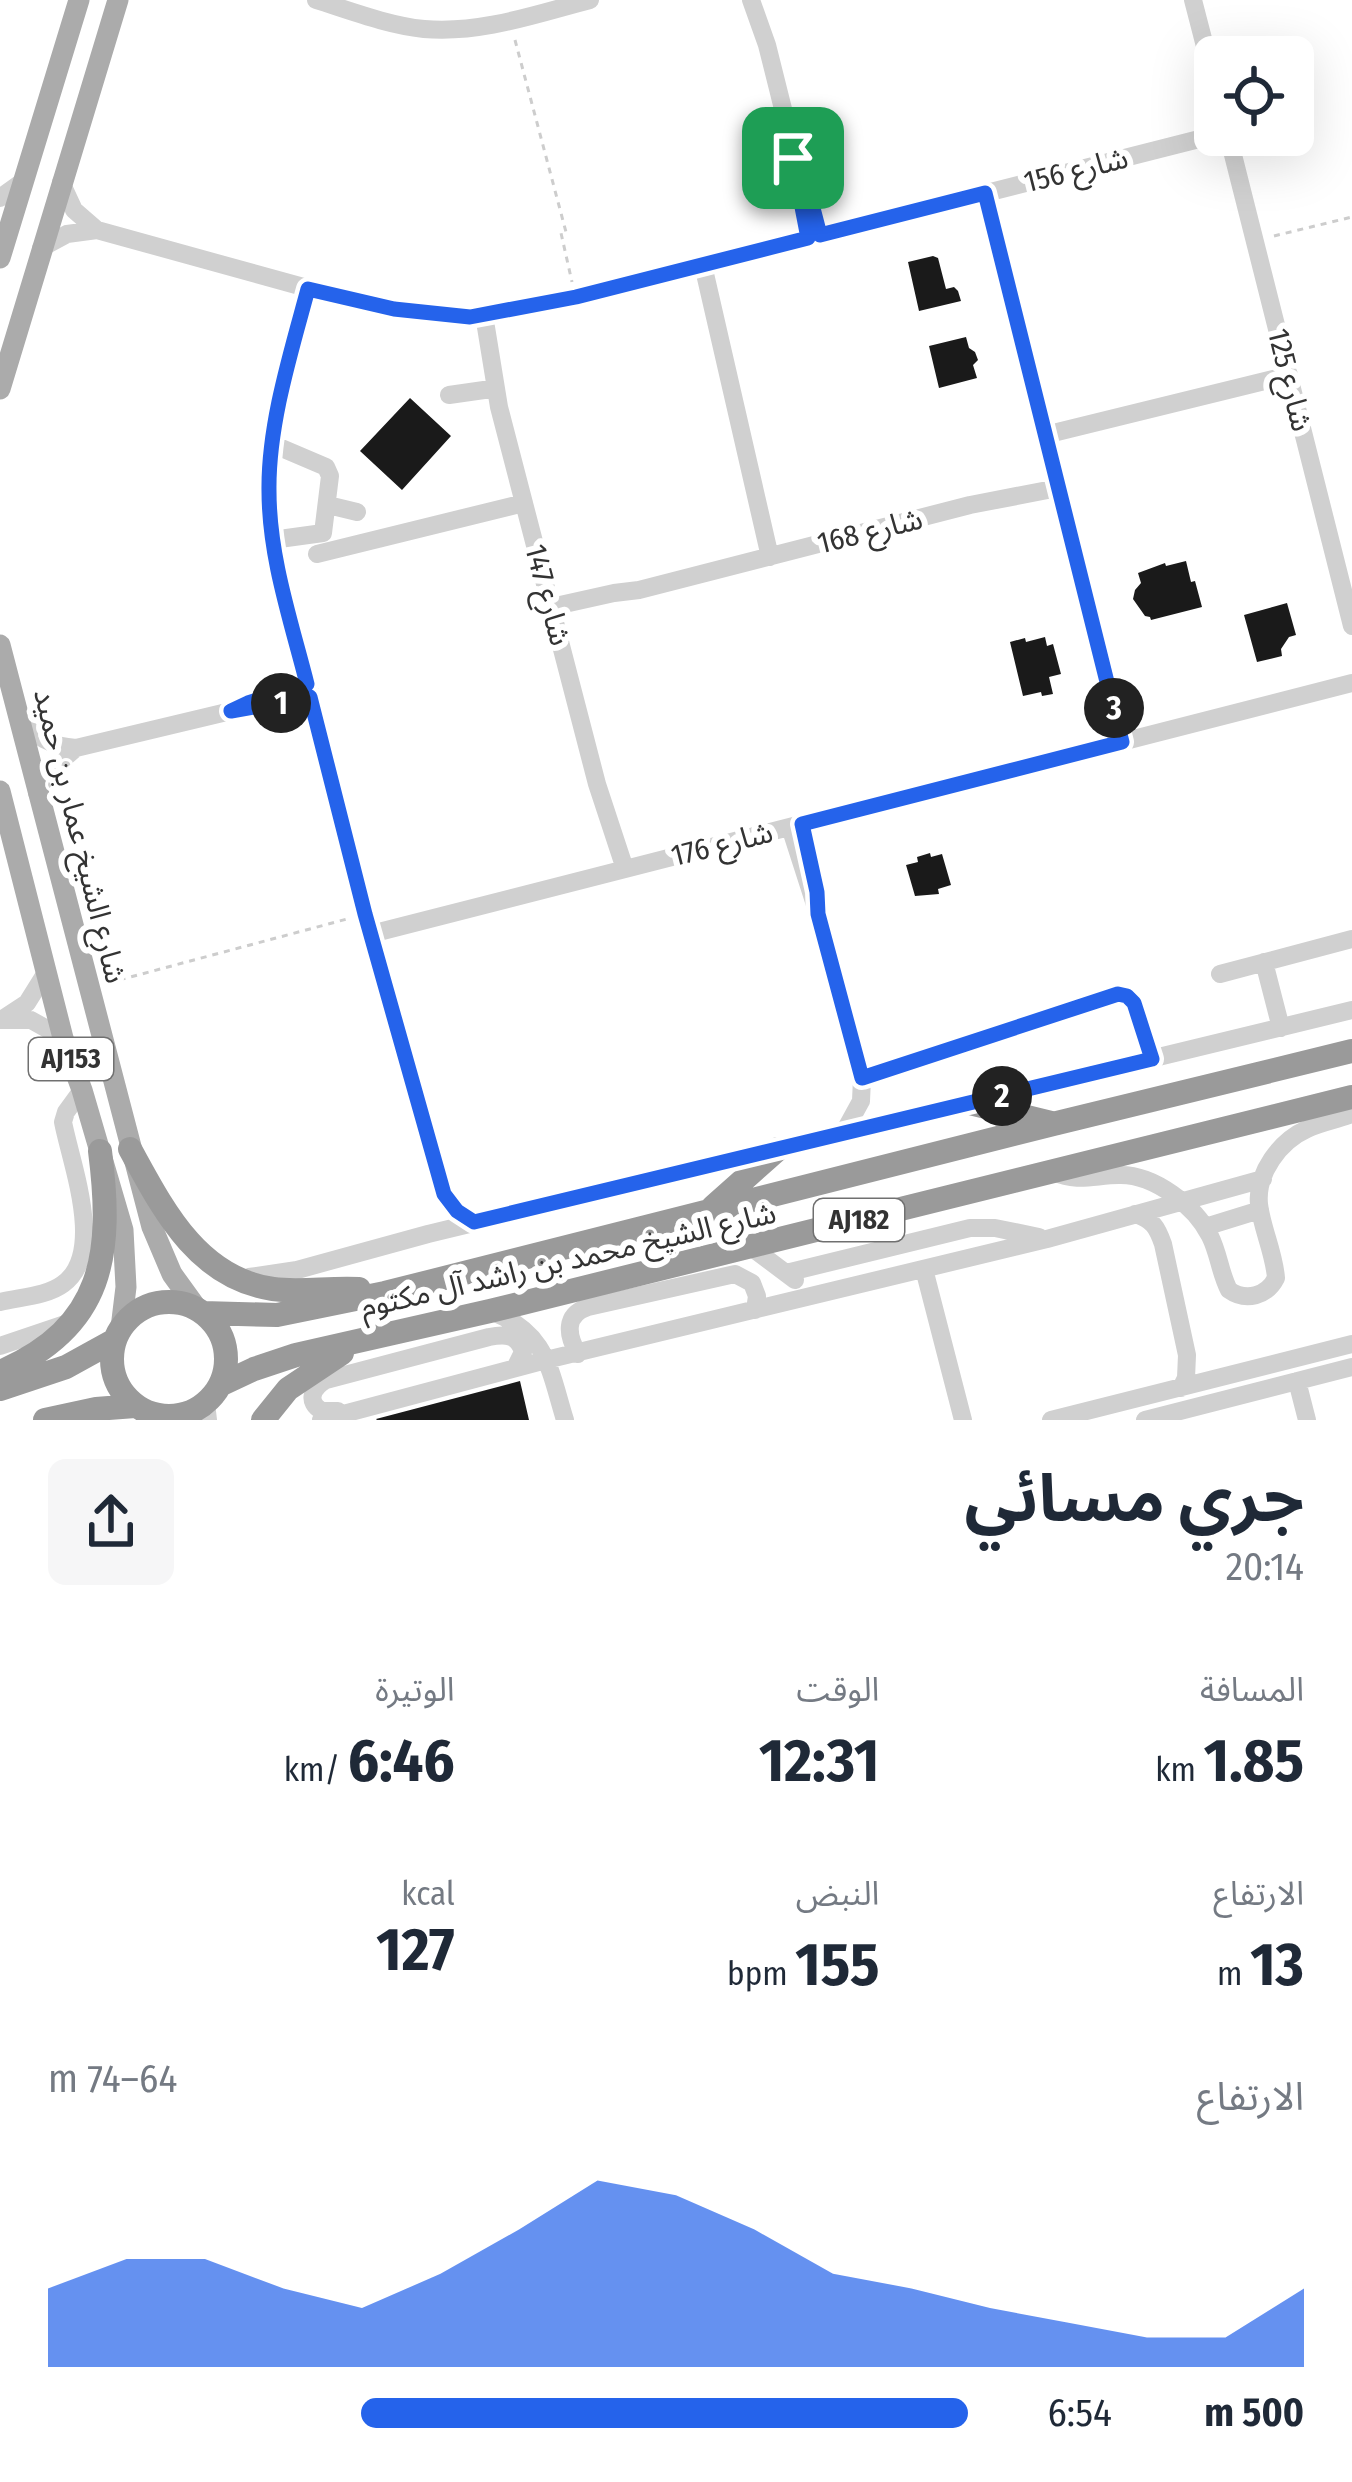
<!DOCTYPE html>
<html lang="ar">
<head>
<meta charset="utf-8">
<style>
	body { margin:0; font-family:"Fira Sans Condensed","Noto Sans Arabic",sans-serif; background:#f6f6f7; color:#1f2937; direction:rtl; height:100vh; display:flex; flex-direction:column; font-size:45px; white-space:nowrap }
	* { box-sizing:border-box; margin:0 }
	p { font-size:39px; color:#747a83 }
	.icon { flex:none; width:66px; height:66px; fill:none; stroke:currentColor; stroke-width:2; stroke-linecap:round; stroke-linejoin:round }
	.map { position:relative; height:1420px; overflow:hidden; direction:ltr }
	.details { display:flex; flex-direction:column; background:#fff; flex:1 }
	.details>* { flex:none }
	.buttons { position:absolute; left:1194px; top:36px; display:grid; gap:24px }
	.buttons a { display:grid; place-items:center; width:120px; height:120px; border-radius:18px; background:#fff; box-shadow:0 12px 48px #0002; font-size:60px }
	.pin { position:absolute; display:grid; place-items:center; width:102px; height:102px; color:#fff; margin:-51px; border-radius:24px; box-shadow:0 6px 18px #0006 }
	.km { position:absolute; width:60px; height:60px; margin:-30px; border-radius:50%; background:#222; color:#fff; font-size:33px; line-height:60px; text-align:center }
	.round { display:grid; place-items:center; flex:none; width:126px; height:126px; border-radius:18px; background:#f6f6f7 }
	.head { display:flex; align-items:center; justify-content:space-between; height:204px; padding:0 48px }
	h1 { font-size:66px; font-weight:700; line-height:90px }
	.figures { display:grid; grid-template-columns:repeat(3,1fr); gap:18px; height:204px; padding:12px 48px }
	.figures div { display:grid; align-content:center }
	.figures b { font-size:60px; font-weight:700 }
	.figures small { font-size:33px; font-weight:400 }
	.figures p { font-size:33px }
	.chart { height:336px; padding:24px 48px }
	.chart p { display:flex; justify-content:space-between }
	.chart svg { width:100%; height:216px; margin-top:12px; fill:#2563eb; opacity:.7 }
	ul { padding:0 48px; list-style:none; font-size:39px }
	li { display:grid; grid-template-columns:192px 144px 1fr; align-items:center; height:90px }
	li i { height:30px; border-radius:15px; background:#2563eb }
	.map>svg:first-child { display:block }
	.building { fill:#1a1a1a }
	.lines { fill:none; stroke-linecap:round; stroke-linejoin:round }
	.path { stroke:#cdcdcd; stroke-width:3; stroke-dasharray:6 6; stroke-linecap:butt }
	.minor { stroke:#d0d0d0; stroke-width:18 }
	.major { stroke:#ababab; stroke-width:21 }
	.highway { stroke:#9a9a9a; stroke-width:24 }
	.route-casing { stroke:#fff; stroke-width:24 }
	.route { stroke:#2563eb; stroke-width:15 }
	.labels { text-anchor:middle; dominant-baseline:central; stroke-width:12; stroke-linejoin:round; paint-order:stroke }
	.shield { fill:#fff; stroke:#707070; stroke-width:3 }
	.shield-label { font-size:27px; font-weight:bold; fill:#333 }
	.street-label { font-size:30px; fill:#333; stroke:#fff }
</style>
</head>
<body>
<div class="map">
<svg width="1352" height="1420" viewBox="0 0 1352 1420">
	<rect width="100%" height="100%" fill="#fff"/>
	<path class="building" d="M933,256L938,258L946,289L954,287L958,291L961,301L919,311L908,262Z
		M966,337L969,348L975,352L978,360L973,365L977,378L939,388L929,346Z
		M410,398L451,436L402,490L360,451Z
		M1186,561L1191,582L1195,581L1202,607L1151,620L1150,617L1145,616L1133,599L1135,590L1141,583L1138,573L1165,563L1166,566Z
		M1287,603L1296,635L1289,637L1281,649L1282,656L1257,662L1244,615Z
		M1045,637L1047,646L1053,644L1061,674L1049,677L1053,694L1042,696L1041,692L1023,696L1010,642L1025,638L1026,642Z
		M930,853L931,857L942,854L951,885L938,889L939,894L915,896L906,865L918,862L917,857Z
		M520,1381L529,1420H377L376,1419Z"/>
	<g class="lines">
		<path class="path" d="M515,40L566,232L561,233L572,282
			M1274,236L1352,217
			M108,983L347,919"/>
		<path class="minor" d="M316,0C351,11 387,25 424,29C481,34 536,14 590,0
			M751,0L767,45L793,149L796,177L809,238
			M1193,0L1215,85
			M1228,135L1352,626
			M61,182L74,210L97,230
			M984,193L1122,742
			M0,198L22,182
			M41,248L67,234L97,230L307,288L418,313L470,317L576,297L1215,135
			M703,265L770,557
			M307,288C286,372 263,452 272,540L365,914L444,1194L457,1211L474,1222
			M484,315L499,407L597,784L625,869
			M449,395L491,389
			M1045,435L1289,375
			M272,444L326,467L330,476L323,533L272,540
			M328,505L357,512
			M317,554L524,503
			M551,607L614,593L639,590L970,505L1058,488
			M19,718C35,737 51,746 76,748
			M37,793L48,772L76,748L231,711L310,697
			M790,827L818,914L862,1078L861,1101L844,1132
			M371,934L1352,683
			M1264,962L1281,1028
			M1220,974L1352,939
			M1,1020L27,1003L47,971
			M5,1020H31L63,1038
			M862,1078L1118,994L1127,996L1134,1003L1152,1059
			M1054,1172C1078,1183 1095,1175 1119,1175C1154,1174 1195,1206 1210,1236C1219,1254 1220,1273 1229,1290C1246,1302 1267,1296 1276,1278C1274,1252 1262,1229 1259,1204C1256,1173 1280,1141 1307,1129C1322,1122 1337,1120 1352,1114
			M1135,1214C1153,1220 1157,1227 1163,1244L1187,1355L1186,1378L1181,1388
			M1205,1227L1260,1210
			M751,1247L795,1280
			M924,1269L963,1420
			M786,1273L970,1228H995L1039,1237
			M249,1277L297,1270L428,1234L1352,1010
			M0,1302C20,1297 47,1296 63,1284C106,1253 71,1164 63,1122L66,1112L82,1090
			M490,1311C547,1332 549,1368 565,1420
			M0,1346L65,1324
			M578,1354C567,1335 564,1315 588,1307L735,1274L752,1283L757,1296L755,1310
			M1297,1381L1307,1420
			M206,1403L208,1420
			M338,1411H322C306,1402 312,1388 326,1380L489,1337C505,1334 518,1334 523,1352L515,1368
			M151,1414L156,1420
			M321,1420L546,1360L1047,1239L1263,1179
			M1051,1420L1352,1344
			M1145,1420L1352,1367"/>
		<path class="major" d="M0,258L79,0
			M0,389L118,0
			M0,645L152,1227L172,1274L198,1310
			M0,791L63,1038L82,1090L123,1230L126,1287L121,1328"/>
		<path class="highway" d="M970,1103L1051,1123
			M130,1149C163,1209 197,1278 273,1289C301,1293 330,1287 359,1289
			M713,1207L778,1149
			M112 1359a57 57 0 1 1 114 0a57 57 0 1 1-114 0Z
			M203,1313L277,1315L385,1293L1053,1124L1352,1051
			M0,1372C105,1327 113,1253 100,1151
			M220,1385L254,1369L296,1355L490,1311L1352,1097
			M0,1389L66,1367L115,1340
			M45,1420L96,1409L135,1406
			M263,1420L288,1389L342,1353"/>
	</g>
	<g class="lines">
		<g class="route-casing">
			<path id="route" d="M793,149L804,174L820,235L985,193L1122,742L802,824L817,892L818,914L862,1078L1118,994L1127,996L1134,1003L1152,1059L474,1222L457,1211L444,1194L365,914L310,697L231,711L248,703L307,684C291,621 269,557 269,491C268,425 291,352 308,289L394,309L470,317L576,297L808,238L796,176Z"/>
		</g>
		<use href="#route" class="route"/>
	</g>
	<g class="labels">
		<g class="shield">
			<rect x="29" y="1038" width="84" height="42" rx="9"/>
			<rect x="814" y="1199" width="90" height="42" rx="9"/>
		</g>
		<g class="shield-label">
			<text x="71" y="1059">AJ153</text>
			<text x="859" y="1220">AJ182</text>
		</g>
		<g class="street-label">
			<text transform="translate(1076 170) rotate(-14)">شارع 156</text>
			<text transform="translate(1290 380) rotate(76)">شارع 125</text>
			<text transform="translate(870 531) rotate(-14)">شارع 168</text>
			<text transform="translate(548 595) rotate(75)">شارع 147</text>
			<text transform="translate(80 836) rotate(76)">شارع الشيخ عمار بن حميد</text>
			<text transform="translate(722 844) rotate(-14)">شارع 176</text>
			<text transform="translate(568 1260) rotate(-13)">شارع الشيخ محمد بن راشد آل مكتوم</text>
		</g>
	</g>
</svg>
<div class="buttons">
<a><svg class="icon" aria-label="locate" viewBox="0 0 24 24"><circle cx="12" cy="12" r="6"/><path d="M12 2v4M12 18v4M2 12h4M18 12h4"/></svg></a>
</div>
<div class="pin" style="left:793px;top:158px;background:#1e9e55"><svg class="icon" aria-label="arrive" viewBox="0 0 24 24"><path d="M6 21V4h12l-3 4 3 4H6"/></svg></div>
<b class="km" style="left:281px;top:703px">1</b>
<b class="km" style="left:1002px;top:1096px">2</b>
<b class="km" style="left:1114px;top:708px">3</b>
</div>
<section class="details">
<div class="head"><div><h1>جري مسائي</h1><p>20:14</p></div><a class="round"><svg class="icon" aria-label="share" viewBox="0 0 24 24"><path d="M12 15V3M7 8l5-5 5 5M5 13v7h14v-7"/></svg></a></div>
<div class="figures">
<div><p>المسافة</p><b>1.85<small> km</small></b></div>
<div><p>الوقت</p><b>12:31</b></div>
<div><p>الوتيرة</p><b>6:46<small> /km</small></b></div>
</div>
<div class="figures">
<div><p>الارتفاع</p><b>13<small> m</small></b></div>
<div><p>النبض</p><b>155<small> bpm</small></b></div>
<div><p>kcal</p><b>127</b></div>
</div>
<div class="chart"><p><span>الارتفاع</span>64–74 m</p>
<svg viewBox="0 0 160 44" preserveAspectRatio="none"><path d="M0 44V28L10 22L20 22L30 28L40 32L50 25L60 16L70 6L80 9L90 16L100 25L110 28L120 32L130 35L140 38L150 38L160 28V44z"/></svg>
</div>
<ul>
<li><b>500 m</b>6:54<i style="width:66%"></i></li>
</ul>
</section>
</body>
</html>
